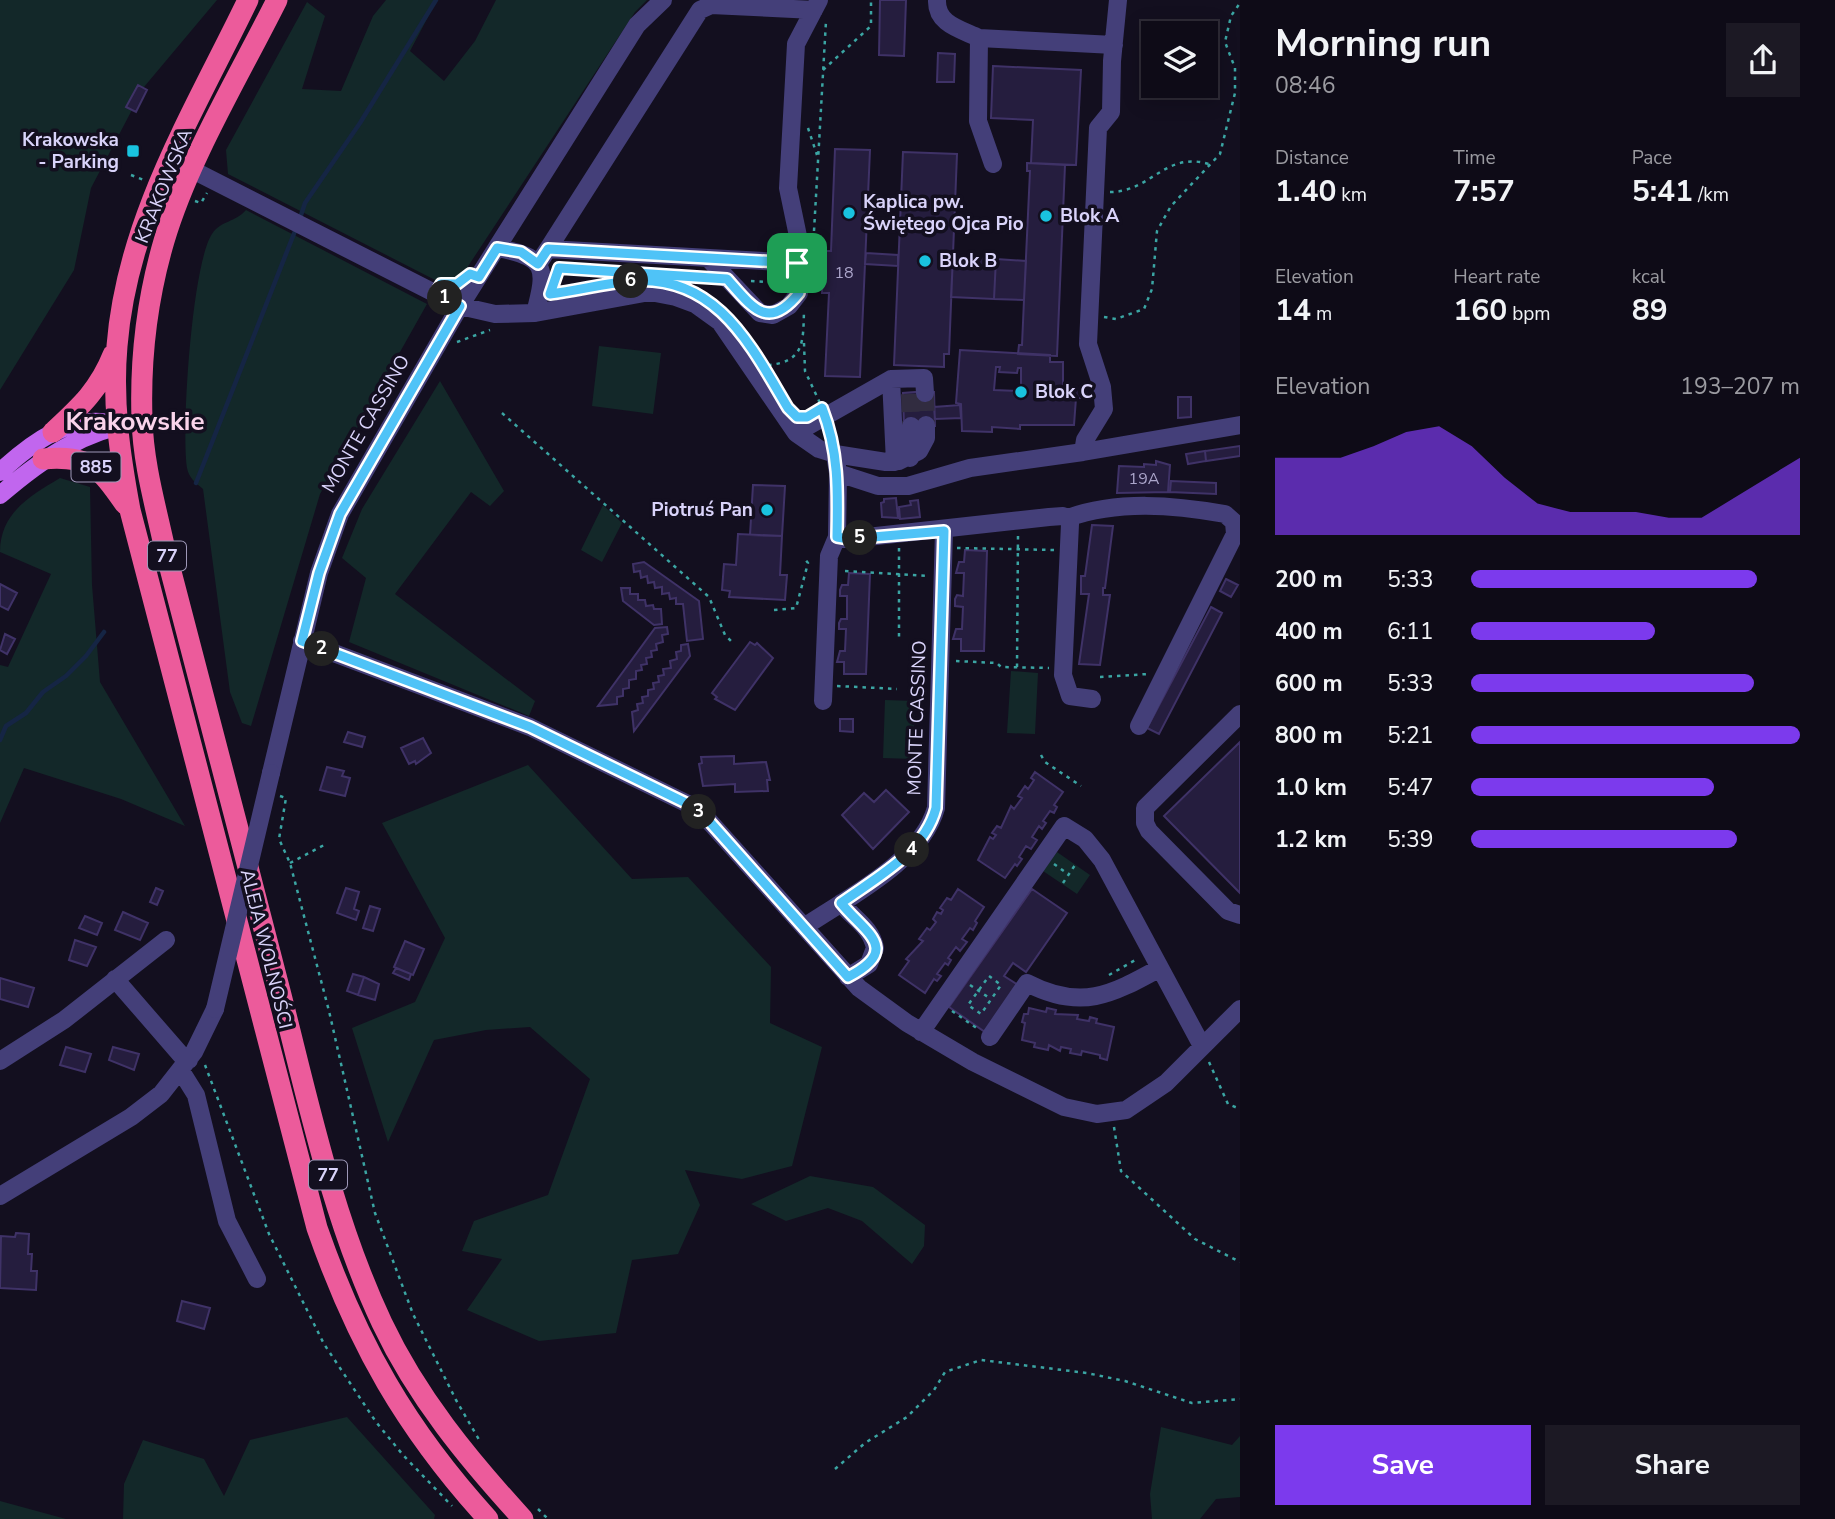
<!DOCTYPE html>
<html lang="en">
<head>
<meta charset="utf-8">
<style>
	body { margin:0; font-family:"Nunito Sans",sans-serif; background:#1c1924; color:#f1f3f6; height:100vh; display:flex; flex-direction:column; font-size:26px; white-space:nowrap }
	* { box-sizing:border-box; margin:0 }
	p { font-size:23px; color:#9b9ba1 }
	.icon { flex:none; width:38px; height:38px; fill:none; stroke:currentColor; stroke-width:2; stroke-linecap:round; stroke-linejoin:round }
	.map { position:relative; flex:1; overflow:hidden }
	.panel { display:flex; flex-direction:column; background:#0e0b17; width:595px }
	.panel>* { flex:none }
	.controls { position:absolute; left:1141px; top:21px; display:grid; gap:14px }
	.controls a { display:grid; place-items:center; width:77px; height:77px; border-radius:0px; background:#0e0b17; box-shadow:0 4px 18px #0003,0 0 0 2px #2e2b36; font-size:35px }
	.pin { position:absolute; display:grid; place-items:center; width:60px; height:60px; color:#fff; margin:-30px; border-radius:14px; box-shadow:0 4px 10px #0006 }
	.km { position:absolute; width:35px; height:35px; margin:-18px; border-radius:50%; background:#222; color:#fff; font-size:19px; line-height:35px; text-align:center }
	.round { display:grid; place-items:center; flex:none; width:74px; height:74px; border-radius:0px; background:#1c1924 }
	.headline { display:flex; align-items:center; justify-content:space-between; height:119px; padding:0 35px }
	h1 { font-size:38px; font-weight:700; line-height:52px }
	.stats { display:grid; grid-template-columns:repeat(3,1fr); gap:10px; height:119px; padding:7px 35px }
	.stats div { display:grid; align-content:center }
	.stats b { font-size:30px; font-weight:700 }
	.stats small { font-size:19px; font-weight:400 }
	.stats p { font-size:19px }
	.chart { height:196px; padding:14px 35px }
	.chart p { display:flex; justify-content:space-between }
	.chart svg { width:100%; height:126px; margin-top:7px; fill:#7c3aed; opacity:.7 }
	.primary-button { display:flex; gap:14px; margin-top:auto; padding:14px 35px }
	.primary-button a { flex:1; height:80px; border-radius:0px; background:#7c3aed; color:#fff; font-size:28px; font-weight:700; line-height:80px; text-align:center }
	.primary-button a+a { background:#1c1924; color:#f1f3f6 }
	ul { padding:0 35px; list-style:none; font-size:23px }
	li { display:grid; grid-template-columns:112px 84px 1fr; align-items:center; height:52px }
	li i { height:18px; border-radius:9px; background:#7c3aed }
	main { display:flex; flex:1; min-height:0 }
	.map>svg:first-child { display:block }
	.green { fill:#132829 }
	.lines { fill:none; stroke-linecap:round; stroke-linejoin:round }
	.stream { stroke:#152544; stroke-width:4.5 }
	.building { fill:#251d3e; stroke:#3f3267; stroke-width:2; fill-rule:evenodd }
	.minor-tunnel { stroke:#312c40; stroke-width:18; stroke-dasharray:18 9; stroke-linecap:butt }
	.path { stroke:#3ba5a3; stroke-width:2.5; stroke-dasharray:3.5 5; stroke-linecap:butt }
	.minor { stroke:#443f79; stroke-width:18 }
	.major { stroke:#c166ee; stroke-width:18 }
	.highway { stroke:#ec5b9b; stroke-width:21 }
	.minor-bridge { stroke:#443f79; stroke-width:18 }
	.route-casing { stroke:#fff; stroke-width:14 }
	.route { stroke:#4fc3f7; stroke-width:9 }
	.poi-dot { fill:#19c3df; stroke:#130f1f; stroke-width:2.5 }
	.labels { text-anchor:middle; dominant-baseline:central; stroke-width:7; stroke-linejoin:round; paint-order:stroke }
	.number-label { font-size:16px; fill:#aca6cb }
	.shield { fill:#130f1f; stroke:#9e98b8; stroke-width:2 }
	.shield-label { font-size:18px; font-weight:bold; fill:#d9d3fa }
	.poi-label { font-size:19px; font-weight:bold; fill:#d9d3fa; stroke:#130f1f; text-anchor:start }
	.street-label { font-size:19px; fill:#d9d3fa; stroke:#130f1f }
	.district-label { font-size:26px; font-weight:bold; fill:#fad4eb; stroke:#130f1f }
</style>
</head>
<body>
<main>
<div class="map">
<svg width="1240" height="1519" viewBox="0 0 1240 1519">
	<rect width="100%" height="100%" fill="#130f1f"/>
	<path class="green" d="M0,0H217L144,87L91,188L74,270L0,390Z
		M386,0H437L410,51L444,81L475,41L496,0H647L635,12L463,274L439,282L228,174L226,150L307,2L325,16L302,89L341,91L373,16Z
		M246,210L427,304L320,494L251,726L242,723L230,692L203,489C195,482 189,478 187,468C181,430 192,264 212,234C220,221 236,222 246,210Z
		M599,346L661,353L653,414L592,406Z
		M440,381L504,491L490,506L471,492L395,594L535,701L529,716L349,642L366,578L342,558L362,509Z
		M60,478L90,487L92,585L100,682L185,826L121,799L24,768L0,823V665L8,667L51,574L0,552C0,513 30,496 60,478Z
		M603,505L622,523L602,562L581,550Z
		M1011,671L1038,673L1035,734L1007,733Z
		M885,700L915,701L913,759L883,758Z
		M528,765L632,879L688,877L771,967L770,1023L822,1047L792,1166L742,1179L685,1170L700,1205L678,1254L632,1260L616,1333L539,1341L467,1310L502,1259L462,1251L474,1221L548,1195L590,1079L530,1027L486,1030L434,1040L388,1142L352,1028L415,1002L445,938L382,823Z
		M1057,852L1090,875L1077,894L1043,871Z
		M810,1176L873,1187L925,1225L924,1246L912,1264L862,1221L828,1208L786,1221L751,1204Z
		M347,1417L435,1515L434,1519H123L124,1484L143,1440L204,1459L224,1496L250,1440Z
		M1161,1427L1232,1445L1240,1436V1497L1216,1499L1200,1519H1152L1150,1494Z
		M0,1501L66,1519H0Z"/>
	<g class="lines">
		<path class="stream" d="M300,218L305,203L360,123L436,0
			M196,483L297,226
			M0,740L6,726L26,713L43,692L66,676L86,656L104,632"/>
	</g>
	<path class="building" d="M880,0H906L904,56L879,55Z
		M938,53L955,54L954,82H937Z
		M993,66L1081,70L1076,165L1031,163L1033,120L991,118Z
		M1146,73L1153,74V86H1165V97L1146,96Z
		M138,85L147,90L136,112L126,107Z
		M835,149L870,150L860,377L825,376L829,293H822L824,251H831Z
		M903,152L957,154L949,354H944V367L894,365Z
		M1027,163L1065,165L1057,356L1018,354L1019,345H1022L1024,300L1030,171H1027Z
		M866,253L898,255V266L865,264Z
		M953,257L996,259L994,299L951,297Z
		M996,259L1026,261L1024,300L994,299Z
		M960,350L1050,355V362H1063V388L1083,389L1087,393L1084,398H1076L1074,425H1020V429L992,427V432L962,431L961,404L956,403ZM996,367H1000L999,372L1017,373L1018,368H1021V391L994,390Z
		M915,392H934L935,426L904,427L903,393Z
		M1178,397H1191V417L1178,418Z
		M960,405L961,418L935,419L934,407Z
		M1240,446V456L1206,461L1205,451Z
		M1205,451L1206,461L1188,464L1186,454Z
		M1156,461L1170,465L1168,492L1117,493L1119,466L1144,467V464L1156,465Z
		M1171,481L1216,483V494L1170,492Z
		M753,485L785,486L782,536L750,535Z
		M896,498L898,518L882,517L881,503L884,502V499Z
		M918,500L920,517L900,519L899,507L911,505L910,501Z
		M1092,525L1113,526L1105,588H1103V595H1110L1100,665L1079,664L1089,594H1081V576H1085Z
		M738,534L782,536L780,575H787L785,600L729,597L730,591L722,590L724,564L736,565Z
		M965,550L987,551L984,651H961V639H953L956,629H962L963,607L955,606V599L957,595L963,596L964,573H956L959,562H964Z
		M644,562L699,601L703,639L687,641L683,604H676V598L670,599L669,593L662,594V587L655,588L654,582L648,583L647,576L641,578L640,571L634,572L633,564Z
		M849,573L870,574L866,674H844V662H837L840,651H845L846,629H839V623L841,619H847V596H840V590L842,585H848Z
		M1226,579L1238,585L1231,597L1220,591Z
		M0,584L17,593L8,610L0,606Z
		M621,588H630V594H638V600H645L646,606L653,605L654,609H661L662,624L654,625L623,601Z
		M1211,607L1222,613L1159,734L1147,728Z
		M667,627L668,634L662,635L663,642L656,644L657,650L651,651L652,657L646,658L647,664L641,665L642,670L636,671V679L629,680V688L623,689V696L617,697V704L598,706L655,628Z
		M5,634L15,639L7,654L0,650Z
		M750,642L755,645L757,643L773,658L735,710L715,699L717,697L712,693Z
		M688,644L690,656L634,731L632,712L638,710L637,704L643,703L642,697L648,696V690L654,689L653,683L659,682L658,676L664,675L663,669L671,668L670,661L677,659L676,652L681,651V645Z
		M840,719H853V732L840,731Z
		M348,732L365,737L362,747L344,742Z
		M423,738L431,753L416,764L415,761L409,764L401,748Z
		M1240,742V893L1164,816Z
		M734,756V764L766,762L770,780H767L768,791L735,792V784L703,786L699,764L702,763L701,757Z
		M327,767L344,771L342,776L350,778L345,796L320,790Z
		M1035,772L1063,792L1054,805L1057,807L1054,813L1050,811L1043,821L1046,823L1042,829L1039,826L1032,837L1037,840L1031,849L1026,846L1019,857L1022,859L1017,866L1015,864L1005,878L978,860L990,837L993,839L996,835L992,833L997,826L1001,828L1011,806L1014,809L1022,798L1018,796L1025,786L1028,789L1034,780L1031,778Z
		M886,790L909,812L873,849L842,815L864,793L874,802Z
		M156,888L163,891L157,905L150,902Z
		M346,888L359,892L354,909L359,911L356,920L337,913Z
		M958,889L984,907L975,921L977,923L973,930L970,928L962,939L967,942L960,951L956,947L948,958L951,960L948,965L945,963L937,974L941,976L937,981L934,979L925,993L899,975L909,961L906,959L923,941L919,939L927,928L930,930L936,922L933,919L937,912L941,914L943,910L940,908L947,898L951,900Z
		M1032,889L1067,913L1026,972L1013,963L1004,976L1018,985L985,1032L949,1007Z
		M370,906L380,909L373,931L363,928Z
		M123,912L148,923L140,940L115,930Z
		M85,916L102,923L97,935L79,928Z
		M75,940L96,947L87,966L69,960Z
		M405,941L424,949L413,975L394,967Z
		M396,968L411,974L409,980L393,973Z
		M353,974L364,977L358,995L347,991Z
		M364,977L379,984L375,1000L358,995Z
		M0,978L34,988L28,1007L0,999Z
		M1029,1008L1046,1012L1047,1008L1056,1010L1055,1014L1078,1015L1077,1019L1089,1021L1090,1017L1097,1019L1096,1023L1114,1027L1107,1060L1100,1058V1055L1082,1051L1081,1055L1070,1053L1071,1049L1061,1047L1060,1051L1049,1045L1048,1050L1034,1047L1035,1043L1022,1040L1025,1023L1022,1022L1024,1014H1028Z
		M66,1047L91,1054L85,1072L60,1065Z
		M113,1047L139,1054L134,1070L109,1060Z
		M16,1233L29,1234L28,1254H32L31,1271H37L36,1290L0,1288L1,1236L15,1237Z
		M182,1301L210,1308L204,1329L177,1321Z"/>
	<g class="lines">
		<path class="minor-tunnel" d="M925,393L926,425
			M910,394L911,426"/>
		<path class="path" d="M823,70L871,26V0
			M808,128L817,155
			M131,175L144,180
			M1110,192C1151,192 1165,151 1209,164
			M195,201L201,203L207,193
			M814,231L826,21
			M557,271L566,268L706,277
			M751,281L783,283
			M1104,317L1116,319L1144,309L1152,289L1157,231L1171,206L1220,154L1235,93V68L1225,42L1231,16L1240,3
			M457,342L490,330
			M804,343L805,371L820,403
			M768,365C805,362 803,341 804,311
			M502,413L709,597L725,635L731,641
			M899,548V640
			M957,548L1055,550
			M845,571L929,576
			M774,610L796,608L808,563L804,558
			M916,660H925
			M956,661L997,663L1001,667L1049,668
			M1017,667L1018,535
			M1100,677L1148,674
			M837,686L897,689
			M1041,755L1045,762L1081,786
			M280,796L286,798L279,839L290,863L329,1011L375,1213L413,1314L456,1400L481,1443
			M290,863L326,844
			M1054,864L1068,874
			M1063,883L1075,865
			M1109,975L1137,959
			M989,976L1001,985L981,1014L968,1005Z
			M970,985L991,999
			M952,1011L978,1029
			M1209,1062L1228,1104L1240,1109
			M205,1065L269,1234L324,1344L376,1422L403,1455L452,1506
			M1114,1127L1121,1171L1195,1239L1240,1262
			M835,1469L865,1443L907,1417L934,1390L945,1372L981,1360L1087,1373L1125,1381L1192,1403L1240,1399
			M538,1509L548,1519"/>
		<path class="minor" d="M937,0C936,24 960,29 979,38L978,121L993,164
			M979,38L1114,45
			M169,158L460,306L495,314L535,313L650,292L676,297L695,304L720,322L796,433L819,449L835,454L886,462L899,461L919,451L926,438V425
			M497,248C547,257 547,268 535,313
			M548,249L700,10L711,5L814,10
			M708,258L760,313L773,315L789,306L799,293V241L788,188L796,44L819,0
			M538,264L548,249L798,263
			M891,379L895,462
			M796,433L891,379L924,378L925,393
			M1083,452L1085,440L1104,409L1102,387L1088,344L1098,128L1111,112L1112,61L1118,0
			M835,454L838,473L878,486H908L970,468L1083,452L1240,425
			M910,458L911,426
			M1068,518L1070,524L1063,675L1070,696L1092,699
			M837,537L849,539L1049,517L1063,516L1068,518C1118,500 1174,505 1225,514L1234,522L1235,534L1139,726
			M302,641L530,727L690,805L709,821L859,988L907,1023L973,1062L1064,1107L1097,1114L1126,1110L1166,1083L1240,1009
			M823,701L829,556L837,537L838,473
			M1240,714L1145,808V823L1149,831L1228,911L1240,915
			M271,773L319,573L340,514L460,306L637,25L663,0
			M841,903C854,919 871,927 875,948L869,964L848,977
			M804,927C848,897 921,862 936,808L944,531
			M115,979L181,1055L189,1060
			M921,1032L1064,826L1085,839L1102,860L1202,1046
			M990,1037L1027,983C1081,1011 1111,995 1160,968
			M0,1061L64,1020L166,940
			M181,1071L196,1095L227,1221L257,1279
			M0,1196L131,1117L161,1094L194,1052L215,1009"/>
		<path class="major" d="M0,472C30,444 72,411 117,425
			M0,495C44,457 83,431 142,421"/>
		<path class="highway" d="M248,0C194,112 127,219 117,346C112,402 120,456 130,510L317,1228C357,1343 406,1429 488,1519
			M277,0C239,76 188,160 164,241C147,299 140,359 142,419C143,462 155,504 164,545C204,695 242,845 281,995C309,1105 333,1219 382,1323C417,1397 468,1459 523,1519
			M53,432C80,407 99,390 113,355
			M43,459C90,455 99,467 125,504"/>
		<path class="minor-bridge" d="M215,1009L271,773"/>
	</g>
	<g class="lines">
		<g class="route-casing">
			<path id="route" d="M497,248L521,252L538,264L548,249L797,263L799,293C768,332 752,307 727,279L559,268L550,294C576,291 602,284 629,281C716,273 750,344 788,408L797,417H807L822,408C839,451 838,492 837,537L849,539L944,531L936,808C924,853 877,877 841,903C864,932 903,949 848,977L709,821L690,805L530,727L302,641L319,573L340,514L460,306L435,294L441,284H457L470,274L479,277Z"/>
		</g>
		<use href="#route" class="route"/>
	</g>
	<g class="poi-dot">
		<rect x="126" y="144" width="14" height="14" rx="3.5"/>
		<circle cx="849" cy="213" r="7"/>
		<circle cx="1046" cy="216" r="7"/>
		<circle cx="925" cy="261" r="7"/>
		<circle cx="1021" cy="392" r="7"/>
		<circle cx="767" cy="510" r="7"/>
	</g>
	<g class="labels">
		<g class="number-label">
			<text x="844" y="273">18</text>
			<text x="1144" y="479">19A</text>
		</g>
		<g class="shield">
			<rect x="71.5" y="452.5" width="49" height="29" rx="5"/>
			<rect x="148" y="541.5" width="38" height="29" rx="5"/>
			<rect x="309" y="1160.5" width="38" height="29" rx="5"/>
		</g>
		<g class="shield-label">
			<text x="96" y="467">885</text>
			<text x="167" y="556">77</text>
			<text x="328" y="1175">77</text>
		</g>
		<g class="poi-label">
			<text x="119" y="140" text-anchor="end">Krakowska<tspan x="119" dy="22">- Parking</tspan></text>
			<text x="863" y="202">Kaplica pw.<tspan x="863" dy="22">Świętego Ojca Pio</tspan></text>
			<text x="1060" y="216">Blok A</text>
			<text x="939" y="261">Blok B</text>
			<text x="1035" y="392">Blok C</text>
			<text x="753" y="510" text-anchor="end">Piotruś Pan</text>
		</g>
		<g class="street-label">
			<text transform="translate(164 186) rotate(-68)">KRAKOWSKA</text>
			<text transform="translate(366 424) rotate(-60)">MONTE CASSINO</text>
			<text transform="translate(917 718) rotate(-88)">MONTE CASSINO</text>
			<text transform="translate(266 949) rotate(76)">ALEJA WOLNOŚCI</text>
		</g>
		<g class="district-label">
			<text x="135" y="421">Krakowskie</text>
		</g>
	</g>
</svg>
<div class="controls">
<a><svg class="icon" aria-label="layers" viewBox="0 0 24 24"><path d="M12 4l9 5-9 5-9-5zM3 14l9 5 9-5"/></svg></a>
</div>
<div class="pin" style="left:797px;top:263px;background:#1e9e55"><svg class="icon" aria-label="arrive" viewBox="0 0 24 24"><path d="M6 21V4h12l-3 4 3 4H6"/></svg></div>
<b class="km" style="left:445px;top:298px">1</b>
<b class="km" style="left:322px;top:649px">2</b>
<b class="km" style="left:699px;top:812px">3</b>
<b class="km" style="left:912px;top:850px">4</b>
<b class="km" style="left:860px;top:538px">5</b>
<b class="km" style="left:631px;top:281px">6</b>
</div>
<section class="panel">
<div class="headline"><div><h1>Morning run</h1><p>08:46</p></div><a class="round"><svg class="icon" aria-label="share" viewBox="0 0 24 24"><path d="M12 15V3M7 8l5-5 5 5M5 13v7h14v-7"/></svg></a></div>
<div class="stats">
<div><p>Distance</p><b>1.40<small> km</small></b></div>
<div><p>Time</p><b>7:57</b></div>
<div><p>Pace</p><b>5:41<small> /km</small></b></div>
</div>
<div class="stats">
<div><p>Elevation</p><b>14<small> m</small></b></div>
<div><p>Heart rate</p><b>160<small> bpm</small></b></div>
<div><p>kcal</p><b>89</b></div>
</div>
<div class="chart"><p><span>Elevation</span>193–207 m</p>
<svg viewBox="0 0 160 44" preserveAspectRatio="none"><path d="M0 44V17L10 17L20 17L30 13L40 8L50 6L60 13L70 24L80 33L90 36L100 36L110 36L120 38L130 38L140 31L150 24L160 17V44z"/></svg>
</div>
<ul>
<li><b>200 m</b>5:33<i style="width:87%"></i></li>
<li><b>400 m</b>6:11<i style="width:56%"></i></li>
<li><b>600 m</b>5:33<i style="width:86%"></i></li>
<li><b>800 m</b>5:21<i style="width:100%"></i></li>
<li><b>1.0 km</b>5:47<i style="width:74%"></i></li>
<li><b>1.2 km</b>5:39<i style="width:81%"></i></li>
</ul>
<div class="primary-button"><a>Save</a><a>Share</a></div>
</section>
</main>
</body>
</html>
